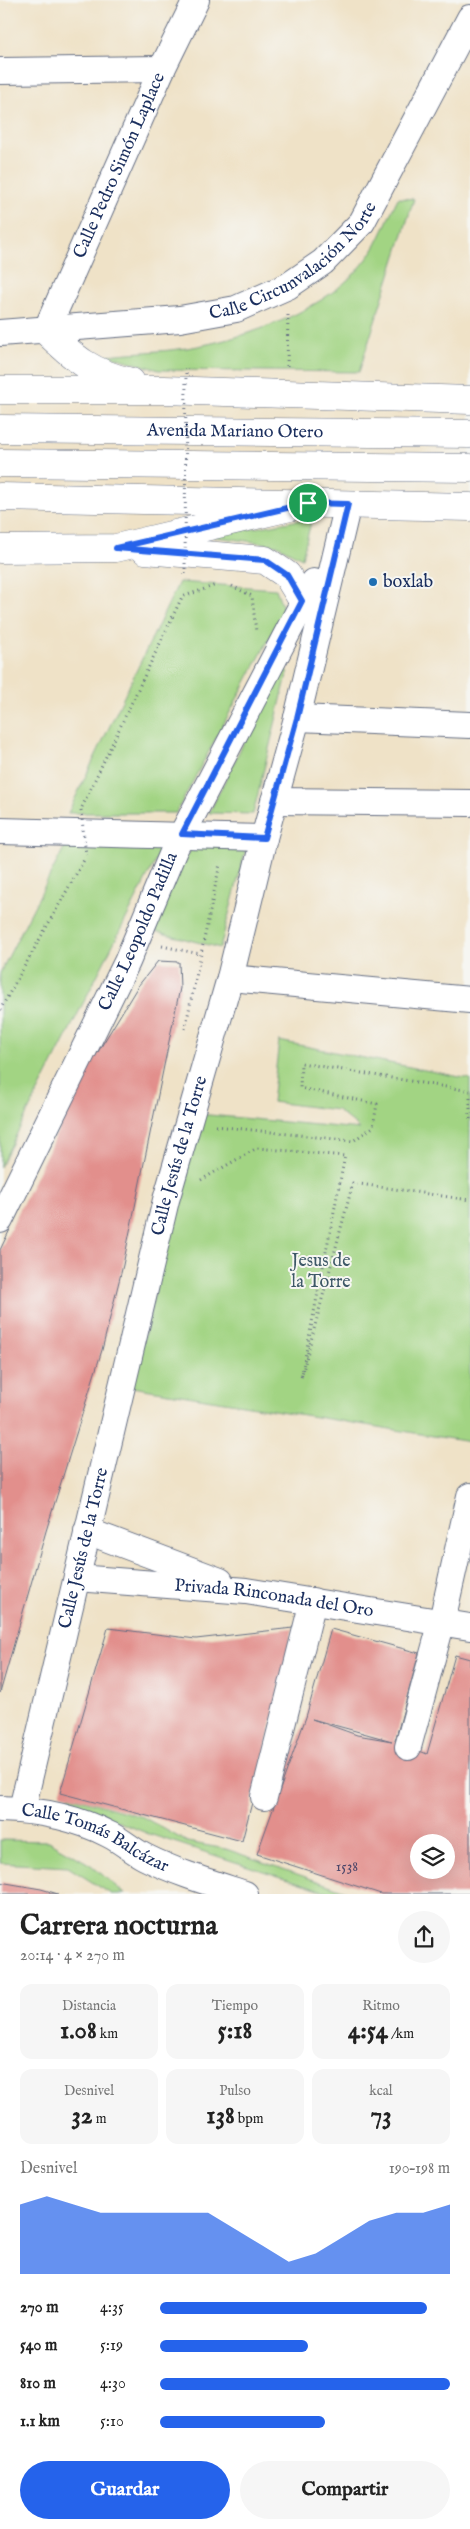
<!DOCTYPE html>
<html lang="es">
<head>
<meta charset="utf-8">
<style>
	body { margin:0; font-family:"IM FELL English",serif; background:#f6f6f6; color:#222; height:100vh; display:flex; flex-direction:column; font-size:19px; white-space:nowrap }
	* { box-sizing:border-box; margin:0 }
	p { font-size:16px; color:#767676 }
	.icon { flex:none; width:28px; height:28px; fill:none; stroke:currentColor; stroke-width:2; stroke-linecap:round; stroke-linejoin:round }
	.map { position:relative; height:1894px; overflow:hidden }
	.details { display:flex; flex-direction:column; background:#fff; flex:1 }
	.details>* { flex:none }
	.buttons { position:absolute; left:410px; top:1834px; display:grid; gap:10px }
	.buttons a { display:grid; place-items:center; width:45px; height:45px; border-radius:50%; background:#fff; box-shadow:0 5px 20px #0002; font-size:25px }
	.pin { position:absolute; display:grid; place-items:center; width:42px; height:42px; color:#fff; margin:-21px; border:2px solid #fff; border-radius:50%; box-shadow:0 1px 5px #0007 }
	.round { display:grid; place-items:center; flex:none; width:52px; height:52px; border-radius:26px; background:#f6f6f6 }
	.headline { display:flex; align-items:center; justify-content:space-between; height:85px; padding:0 20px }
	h1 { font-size:28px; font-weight:800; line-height:38px }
	.metrics { display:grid; grid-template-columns:repeat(3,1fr); gap:8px; height:85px; padding:5px 20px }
	.metrics div { display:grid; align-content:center; border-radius:12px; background:#f6f6f6; text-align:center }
	.metrics b { font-size:25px; font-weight:800 }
	.metrics small { font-size:14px; font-weight:400 }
	.metrics p { font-size:14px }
	.chart { height:140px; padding:10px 20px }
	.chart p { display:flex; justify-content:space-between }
	.chart svg { width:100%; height:90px; margin-top:5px; fill:#2563eb; opacity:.7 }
	.primary-button { display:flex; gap:10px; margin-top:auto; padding:10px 20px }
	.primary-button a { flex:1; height:58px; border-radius:30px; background:#2563eb; color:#fff; font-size:20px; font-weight:800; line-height:58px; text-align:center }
	.primary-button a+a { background:#f6f6f6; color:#222 }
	ul { padding:0 20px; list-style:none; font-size:16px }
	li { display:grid; grid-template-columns:80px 60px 1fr; align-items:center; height:38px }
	li i { height:12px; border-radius:6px; background:#2563eb }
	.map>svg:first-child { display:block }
	.green { fill:#a2d483; stroke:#5e8270 }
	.building { fill:#e28f8c; fill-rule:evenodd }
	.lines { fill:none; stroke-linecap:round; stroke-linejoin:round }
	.minor-casing { stroke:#656e83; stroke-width:28 }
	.secondary-casing { stroke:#656e83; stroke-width:29 }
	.primary-casing { stroke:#656e83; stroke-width:29 }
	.path { stroke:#656e83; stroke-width:3; stroke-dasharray:1 4; stroke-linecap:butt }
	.minor { stroke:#fff; stroke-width:26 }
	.secondary { stroke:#fff; stroke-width:28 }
	.primary { stroke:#fff; stroke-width:28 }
	.path-bridge { stroke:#656e83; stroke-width:3; stroke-dasharray:1 4; stroke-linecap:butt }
	.route-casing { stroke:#fff; stroke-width:10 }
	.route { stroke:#2563eb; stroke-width:6 }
	.poi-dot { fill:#1f6fb2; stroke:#f6f6f2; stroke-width:2 }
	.labels { text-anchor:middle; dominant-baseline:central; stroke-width:4; stroke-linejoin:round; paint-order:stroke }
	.number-label { font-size:15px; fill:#4d476a }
	.street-label { font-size:18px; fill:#1b2f5e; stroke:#f6f6f2 }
	.poi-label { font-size:18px; fill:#1b2f5e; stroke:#f6f6f2; text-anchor:start }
	.park-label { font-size:18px; fill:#3d5867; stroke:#f6f6f2 }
</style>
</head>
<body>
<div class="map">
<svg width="470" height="1894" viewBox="0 0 470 1894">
	<rect width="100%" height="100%" fill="#f6f6f2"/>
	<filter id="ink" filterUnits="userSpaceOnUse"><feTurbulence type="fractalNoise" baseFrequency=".02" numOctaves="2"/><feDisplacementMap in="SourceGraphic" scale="10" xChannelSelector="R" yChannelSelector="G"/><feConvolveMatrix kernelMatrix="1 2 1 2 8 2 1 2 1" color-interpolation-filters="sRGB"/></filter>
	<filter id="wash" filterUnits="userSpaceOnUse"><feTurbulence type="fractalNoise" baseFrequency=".0096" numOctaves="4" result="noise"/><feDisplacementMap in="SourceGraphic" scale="20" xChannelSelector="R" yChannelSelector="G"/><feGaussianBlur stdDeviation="1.12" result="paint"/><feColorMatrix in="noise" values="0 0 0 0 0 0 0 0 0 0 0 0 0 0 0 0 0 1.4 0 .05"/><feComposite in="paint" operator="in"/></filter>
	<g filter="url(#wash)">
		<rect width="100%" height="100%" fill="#efe2c7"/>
		<path class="green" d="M398,198L414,199L359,372L159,370L107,355C133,352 160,352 187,348C248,338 329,310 367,259C380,242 388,217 398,198Z
			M312,518L302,558L277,545L209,536Z
			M179,582L276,589L284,611L176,813H68Z
			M280,669L288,671L253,814L209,813Z
			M67,842L164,844L0,1167V973Z
			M194,843L247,845L220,948L150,930Z
			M279,1041L470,1079V1442L132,1387L198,1114L360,1129L337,1110L272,1102Z
			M69,1796L143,1817L187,1842L226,1849L354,1894H334L149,1834L67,1801Z
			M0,1840L49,1841L91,1865L125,1894H111L68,1867L0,1863Z"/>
		<g id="blocks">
			<path class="building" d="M158,961L179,962L180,988L123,1265L102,1350L46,1531L0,1693V1250L90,1065L138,986Z
				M108,1628L196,1639L293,1628L262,1764L242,1841L60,1793Z
				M331,1629L419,1653L395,1741L427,1754L455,1655L470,1659V1894H381L257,1854L306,1717ZM312,1719L392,1741L357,1735ZM419,1842H446V1870H419Z
				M0,1882L41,1889L58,1894H0Z"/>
		</g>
	</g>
	<g filter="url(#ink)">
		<use href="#blocks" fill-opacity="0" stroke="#656e83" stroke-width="1"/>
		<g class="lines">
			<g class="minor-casing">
				<g id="minor">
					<path d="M0,71L162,69"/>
					<path id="s1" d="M46,331L162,69L196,0"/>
					<path id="s2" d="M0,333L180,319L236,309L288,286L323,262L362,222L470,18"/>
					<path d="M297,718L470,725"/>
					<path d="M274,801L470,803"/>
					<path d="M0,831L264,838"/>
					<path d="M230,978L470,1000"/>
					<path id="s3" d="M0,1220L127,962L174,850L314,582"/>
					<path d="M87,1531L220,1581"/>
					<path id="s4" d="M77,1578L246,1591L470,1627"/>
					<path d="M408,1747L442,1621L470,1496"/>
					<path d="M264,1797L313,1601"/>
					<path id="s5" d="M0,1809C38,1810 76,1817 110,1835C122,1841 133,1851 145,1857C177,1873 211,1883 245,1894"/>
					<path id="s6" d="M22,1809L166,1200L230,978L264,838L297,718L348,504"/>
				</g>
			</g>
			<g class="secondary-casing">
				<path id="secondary" d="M0,549L116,548L290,507
					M145,550L265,560L287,575L303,601"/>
			</g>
			<g class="primary-casing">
				<g id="primary">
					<path d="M46,331C75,359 91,373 131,382"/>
					<path d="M0,390H164L470,400"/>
					<path id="s7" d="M0,429L470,434"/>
					<path d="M0,463L470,468"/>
					<path d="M0,497L470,507"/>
				</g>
			</g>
			<path class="path" d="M287,366L288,315
				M232,586L252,596L256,632
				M82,807L182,597L216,585
				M162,946L200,954
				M0,1010L84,860
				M185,1029L220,864
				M470,1098V1119
				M216,1126L353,1141L373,1127L377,1104L300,1088L301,1063L470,1091
				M201,1180L257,1148L345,1156L301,1378L353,1183L470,1200"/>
			<use href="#minor" class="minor"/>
			<use href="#secondary" class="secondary"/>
			<use href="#primary" class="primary"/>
			<path class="path-bridge" d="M185,574L186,364
				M81,810L86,855"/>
		</g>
	</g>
	<g class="lines" filter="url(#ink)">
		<g class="route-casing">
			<path id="route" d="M308,503L348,504L297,718L264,838L182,834L302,601L287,575L265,560L116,548Z"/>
		</g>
		<use href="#route" class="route"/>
	</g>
	<circle class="poi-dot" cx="373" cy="582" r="5"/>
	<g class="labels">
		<g class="number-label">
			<text x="347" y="1866">1538</text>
		</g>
		<g class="street-label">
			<text stroke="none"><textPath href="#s1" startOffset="181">Calle Pedro Simón Laplace</textPath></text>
			<text stroke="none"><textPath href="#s2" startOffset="312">Calle Circunvalación Norte</textPath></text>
			<text stroke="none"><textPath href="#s7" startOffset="235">Avenida Mariano Otero</textPath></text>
			<text stroke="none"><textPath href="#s3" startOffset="320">Calle Leopoldo Padilla</textPath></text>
			<text stroke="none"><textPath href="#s6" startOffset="672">Calle Jesús de la Torre</textPath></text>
			<text stroke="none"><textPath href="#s6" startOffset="268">Calle Jesús de la Torre</textPath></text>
			<text stroke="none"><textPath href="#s4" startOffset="198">Privada Rinconada del Oro</textPath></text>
			<text stroke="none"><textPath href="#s5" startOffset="101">Calle Tomás Balcázar</textPath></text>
		</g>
		<g class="poi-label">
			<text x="383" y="582">boxlab</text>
		</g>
		<g class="park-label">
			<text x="321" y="1261">Jesus de<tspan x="321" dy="21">la Torre</tspan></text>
		</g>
	</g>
</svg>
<div class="buttons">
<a><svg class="icon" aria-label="layers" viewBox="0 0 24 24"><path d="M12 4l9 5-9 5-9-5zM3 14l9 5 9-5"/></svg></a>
</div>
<div class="pin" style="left:308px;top:503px;background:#1e9e55"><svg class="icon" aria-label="arrive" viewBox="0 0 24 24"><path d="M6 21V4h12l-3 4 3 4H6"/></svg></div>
</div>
<section class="details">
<div class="headline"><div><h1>Carrera nocturna</h1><p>20:14 · 4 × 270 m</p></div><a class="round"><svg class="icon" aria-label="share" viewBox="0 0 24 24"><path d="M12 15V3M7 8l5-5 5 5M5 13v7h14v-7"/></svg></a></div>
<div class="metrics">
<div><p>Distancia</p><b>1.08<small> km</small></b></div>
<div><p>Tiempo</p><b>5:18</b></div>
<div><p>Ritmo</p><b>4:54<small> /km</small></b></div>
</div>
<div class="metrics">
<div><p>Desnivel</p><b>32<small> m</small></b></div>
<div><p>Pulso</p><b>138<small> bpm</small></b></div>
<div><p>kcal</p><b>73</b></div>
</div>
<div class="chart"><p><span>Desnivel</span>190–198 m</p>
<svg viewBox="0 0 160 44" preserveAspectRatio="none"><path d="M0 44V10L10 6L20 10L30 14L40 14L50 14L60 14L70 14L80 22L90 30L100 38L110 34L120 26L130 18L140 14L150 14L160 10V44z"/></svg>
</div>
<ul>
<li><b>270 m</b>4:35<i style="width:92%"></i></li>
<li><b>540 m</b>5:19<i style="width:51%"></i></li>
<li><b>810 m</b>4:30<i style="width:100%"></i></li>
<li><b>1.1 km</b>5:10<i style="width:57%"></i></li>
</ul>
<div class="primary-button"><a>Guardar</a><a>Compartir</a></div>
</section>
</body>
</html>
